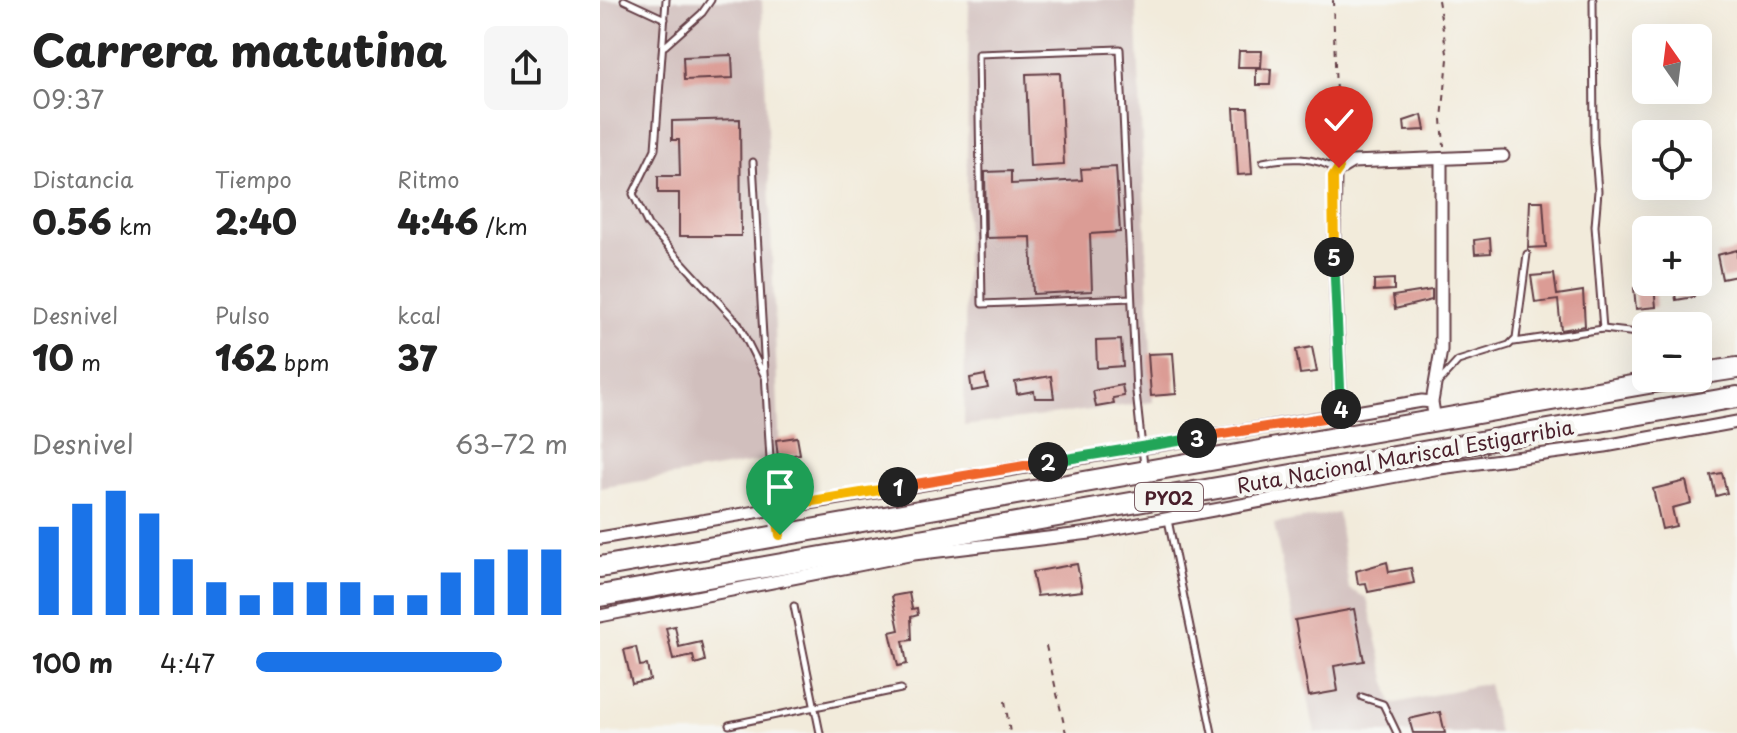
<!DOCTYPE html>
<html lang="es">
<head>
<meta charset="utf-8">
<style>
	body { margin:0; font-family:"Playpen Sans",sans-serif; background:#f6f6f6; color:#222; height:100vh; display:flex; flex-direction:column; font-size:30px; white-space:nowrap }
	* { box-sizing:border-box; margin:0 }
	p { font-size:26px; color:#767676 }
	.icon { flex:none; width:44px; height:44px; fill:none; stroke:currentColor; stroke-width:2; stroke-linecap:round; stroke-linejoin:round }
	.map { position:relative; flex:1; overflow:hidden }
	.details { display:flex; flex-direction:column; background:#fff; width:600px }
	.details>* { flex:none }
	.needle { width:52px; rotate:346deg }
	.fabs { position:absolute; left:1032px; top:24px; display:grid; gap:16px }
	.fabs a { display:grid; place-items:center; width:80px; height:80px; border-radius:12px; background:#fff; box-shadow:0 8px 32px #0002; font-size:40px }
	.pin { position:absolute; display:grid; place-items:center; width:68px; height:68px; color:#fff; margin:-82px -34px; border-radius:50% 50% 50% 0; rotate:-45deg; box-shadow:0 0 8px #0007 }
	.pin .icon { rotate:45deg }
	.km { position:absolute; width:40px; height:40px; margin:-20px; border-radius:50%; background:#222; color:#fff; font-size:22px; line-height:40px; text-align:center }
	.round { display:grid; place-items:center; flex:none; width:84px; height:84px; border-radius:12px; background:#f6f6f6 }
	.head { display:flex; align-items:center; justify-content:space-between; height:136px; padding:0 32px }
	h1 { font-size:44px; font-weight:800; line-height:60px }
	.metrics { display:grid; grid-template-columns:repeat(3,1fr); gap:12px; height:136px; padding:8px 32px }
	.metrics div { display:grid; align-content:center }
	.metrics b { font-size:34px; font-weight:800 }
	.metrics small { font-size:22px; font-weight:400 }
	.metrics p { font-size:22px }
	.chart { height:224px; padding:16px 32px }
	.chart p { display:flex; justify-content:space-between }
	.chart svg { width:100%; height:144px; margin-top:8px; stroke:#1a73e8; stroke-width:6 }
	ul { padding:0 32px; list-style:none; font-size:26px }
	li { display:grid; grid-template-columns:128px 96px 1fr; align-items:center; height:60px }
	li i { height:20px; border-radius:10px; background:#1a73e8 }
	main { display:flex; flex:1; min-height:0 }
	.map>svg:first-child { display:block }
	.industrial { fill:#d1bfbd }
	.building { fill:#db9c95 }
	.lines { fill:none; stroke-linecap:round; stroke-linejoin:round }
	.lane-casing { stroke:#633e45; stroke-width:9 }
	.street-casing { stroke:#633e45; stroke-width:15 }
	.highway-casing { stroke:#633e45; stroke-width:24 }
	.path { stroke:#633e45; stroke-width:2; stroke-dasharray:6 6; stroke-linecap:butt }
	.lane { stroke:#fff; stroke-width:5 }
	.street { stroke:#fff; stroke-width:11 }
	.highway { stroke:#fff; stroke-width:20 }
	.split-1-casing { stroke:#fff; stroke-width:16 }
	.split-2-casing { stroke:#fff; stroke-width:16 }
	.split-3-casing { stroke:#fff; stroke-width:16 }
	.split-4-casing { stroke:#fff; stroke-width:16 }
	.split-5-casing { stroke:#fff; stroke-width:16 }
	.split-6-casing { stroke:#fff; stroke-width:16 }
	.split-1 { stroke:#f5b400; stroke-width:10 }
	.split-2 { stroke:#f0652b; stroke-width:10 }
	.split-3 { stroke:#22a559; stroke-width:10 }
	.split-4 { stroke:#f0652b; stroke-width:10 }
	.split-5 { stroke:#22a559; stroke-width:10 }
	.split-6 { stroke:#f5b400; stroke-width:10 }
	.labels { text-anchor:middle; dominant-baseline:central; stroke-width:8; stroke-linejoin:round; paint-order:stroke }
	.shield { fill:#f6f6f2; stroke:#7e6067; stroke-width:2 }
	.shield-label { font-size:18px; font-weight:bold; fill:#4a1f2b }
	.street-label { font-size:20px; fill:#4a1f2b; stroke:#f6f6f2 }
</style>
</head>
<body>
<main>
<section class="details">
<div class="head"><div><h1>Carrera matutina</h1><p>09:37</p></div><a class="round"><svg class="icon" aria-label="share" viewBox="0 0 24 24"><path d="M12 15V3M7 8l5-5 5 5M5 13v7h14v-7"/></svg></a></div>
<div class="metrics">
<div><p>Distancia</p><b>0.56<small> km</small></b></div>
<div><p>Tiempo</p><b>2:40</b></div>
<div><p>Ritmo</p><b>4:46<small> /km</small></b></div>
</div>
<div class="metrics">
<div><p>Desnivel</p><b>10<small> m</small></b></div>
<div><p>Pulso</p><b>162<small> bpm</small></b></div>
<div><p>kcal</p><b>37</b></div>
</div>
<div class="chart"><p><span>Desnivel</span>63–72 m</p>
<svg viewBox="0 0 160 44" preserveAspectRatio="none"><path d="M5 44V17M15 44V10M25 44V6M35 44V13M45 44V27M55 44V34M65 44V38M75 44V34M85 44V34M95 44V34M105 44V38M115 44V38M125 44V31M135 44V27M145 44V24M155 44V24"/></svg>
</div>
<ul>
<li><b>100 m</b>4:47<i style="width:79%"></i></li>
</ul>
</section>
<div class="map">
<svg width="1137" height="733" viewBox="0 0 1137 733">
	<rect width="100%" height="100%" fill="#f6f6f2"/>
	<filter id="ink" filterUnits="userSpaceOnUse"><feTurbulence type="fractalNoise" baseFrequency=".0125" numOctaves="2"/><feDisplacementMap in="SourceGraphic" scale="16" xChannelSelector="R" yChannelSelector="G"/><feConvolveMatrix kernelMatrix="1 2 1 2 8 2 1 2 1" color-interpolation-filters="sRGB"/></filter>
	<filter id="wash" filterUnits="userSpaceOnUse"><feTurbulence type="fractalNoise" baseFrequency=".006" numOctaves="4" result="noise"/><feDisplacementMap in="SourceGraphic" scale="32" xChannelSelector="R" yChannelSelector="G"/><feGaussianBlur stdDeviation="1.8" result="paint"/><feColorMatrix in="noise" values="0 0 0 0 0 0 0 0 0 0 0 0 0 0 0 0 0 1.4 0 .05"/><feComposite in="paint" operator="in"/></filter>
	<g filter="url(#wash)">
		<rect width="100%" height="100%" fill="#f2ebdb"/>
		<path class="industrial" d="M0,0H162L180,458L0,488Z
			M369,0H536L553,402L364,426Z
			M738,513L749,589L767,598L792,704L888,683L898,733H715L674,524Z"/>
		<g id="blocks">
			<path class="building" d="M639,51H662L661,67H638Z
				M132,55L133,78L84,80L83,57Z
				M656,68L671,69L670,85H656Z
				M460,73L464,165L430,167L426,74Z
				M634,108H648L652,174L638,175Z
				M822,115L825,130L805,131L804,121Z
				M140,119L141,236H79V193H58V176H80L79,140H72V121Z
				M516,167L520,232L490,234L492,291L433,294L431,237L386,238L385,172L411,171V184L433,183L482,180L481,169Z
				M930,201H943L946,247L928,248Z
				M890,238L891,253L875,254L874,240Z
				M1137,250V276L1122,279L1117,255Z
				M954,274L957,295L983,291L985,326L961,330L958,300L935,303L931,276Z
				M794,279V290L774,291V280Z
				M1043,282L1054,286L1056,307L1036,309L1034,288L1043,287Z
				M1073,282H1092L1094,297L1076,300Z
				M832,290V300L795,309L793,296Z
				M521,340L523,366L497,368L496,341Z
				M712,347L717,372L700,374L696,350Z
				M573,353L576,394L551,396L548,354Z
				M385,375L388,388L372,391L370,378Z
				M451,376L454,398H435L434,391L417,394L415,382Z
				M522,385L524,396L513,398L514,404L496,407L493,391Z
				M197,437L200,454L178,457L176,440Z
				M1122,473L1127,493L1116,496L1111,475Z
				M1086,481L1091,503L1072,508L1076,526L1062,529L1053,489Z
				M787,562L789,572L811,568L814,583L768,592L766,583L758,584L756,571Z
				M477,564L482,591L437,596L432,572Z
				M309,593L312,609L317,608L318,615L311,617L312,640L303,641L307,664L298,666L290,632L299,630L292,596Z
				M754,609L764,661L734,666L738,691L709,696L695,620Z
				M75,626L79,647L101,642L105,661L95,664L93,656L73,660L66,628Z
				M36,647L40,666L47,665L50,680L32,684L24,650Z
				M840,712L845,733H813L809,719Z"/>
		</g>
	</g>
	<g filter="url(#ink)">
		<use href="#blocks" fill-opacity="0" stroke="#633e45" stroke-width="2"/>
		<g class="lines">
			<g class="lane-casing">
				<path id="lane" d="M24,0L65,19
					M66,0L55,149L33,194L48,225L138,323L166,379
					M993,0L994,142L998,191L995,226L1003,329
					M65,46L102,13L111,0
					M153,162L170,459
					M663,162C689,157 713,156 737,170
					M531,298L382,304L378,54L520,49L536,392L544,466
					M1090,326L1094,324
					M914,342L1003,329L1046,334
					M838,383L858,361L909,345L916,338L927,254
					M172,471L179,529
					M568,520L612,733
					M194,606L220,733
					M762,697L783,704L797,733
					M129,725L301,689"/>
			</g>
			<g class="street-casing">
				<path id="street" d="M832,402L841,350V159
					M742,436L734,247L735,172L752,162L903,156
					M0,538L822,401L832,402L835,420
					M0,616L314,554L490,533L840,468L1005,446L1137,422"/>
			</g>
			<g class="highway-casing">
				<path id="highway" d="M1098,374L1137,368
					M0,567L1077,378
					M0,596L1137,397"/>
			</g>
			<path class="path" d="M733,0L738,158
				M838,0L848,59L842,119L844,146
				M446,646L466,733
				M405,701L410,733"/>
			<use href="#lane" class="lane"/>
			<use href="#street" class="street"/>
			<use href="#highway" class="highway"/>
		</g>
	</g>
	<g class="lines" filter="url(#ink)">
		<g class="split-1-casing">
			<path id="split-1" d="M180,535L176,507L298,487"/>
		</g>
		<g class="split-2-casing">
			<path id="split-2" d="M298,487L448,462"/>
		</g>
		<g class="split-3-casing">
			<path id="split-3" d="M448,462L597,438"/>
		</g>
		<g class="split-4-casing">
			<path id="split-4" d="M597,438L742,415L741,409"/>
		</g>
		<g class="split-5-casing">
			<path id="split-5" d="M734,257L741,409"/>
		</g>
		<g class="split-6-casing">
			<path id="split-6" d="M734,257L733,177L739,168"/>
		</g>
		<use href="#split-1" class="split-1"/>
		<use href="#split-2" class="split-2"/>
		<use href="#split-3" class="split-3"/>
		<use href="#split-4" class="split-4"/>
		<use href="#split-5" class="split-5"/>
		<use href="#split-6" class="split-6"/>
	</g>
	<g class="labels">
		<rect class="shield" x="535" y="483" width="68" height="28" rx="6"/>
		<g class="shield-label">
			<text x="569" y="497">PY02</text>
		</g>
		<g class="street-label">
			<text transform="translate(805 456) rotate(-10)">Ruta Nacional Mariscal Estigarribia</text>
		</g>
	</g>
</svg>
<div class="fabs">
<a><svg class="needle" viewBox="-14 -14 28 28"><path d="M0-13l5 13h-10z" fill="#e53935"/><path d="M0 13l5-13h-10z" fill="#767676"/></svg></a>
<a><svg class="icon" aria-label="locate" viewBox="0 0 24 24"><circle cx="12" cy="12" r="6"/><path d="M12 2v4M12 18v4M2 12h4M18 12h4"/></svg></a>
<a>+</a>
<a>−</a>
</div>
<div class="pin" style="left:180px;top:535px;background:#1e9e55"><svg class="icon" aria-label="arrive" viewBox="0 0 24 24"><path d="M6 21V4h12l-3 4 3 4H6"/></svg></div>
<div class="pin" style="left:739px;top:168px;background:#d93025"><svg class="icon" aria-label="check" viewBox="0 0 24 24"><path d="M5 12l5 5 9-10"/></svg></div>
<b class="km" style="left:298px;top:487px">1</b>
<b class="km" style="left:448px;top:462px">2</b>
<b class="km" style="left:597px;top:438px">3</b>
<b class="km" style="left:741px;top:409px">4</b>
<b class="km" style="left:734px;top:257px">5</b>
</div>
</main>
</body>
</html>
